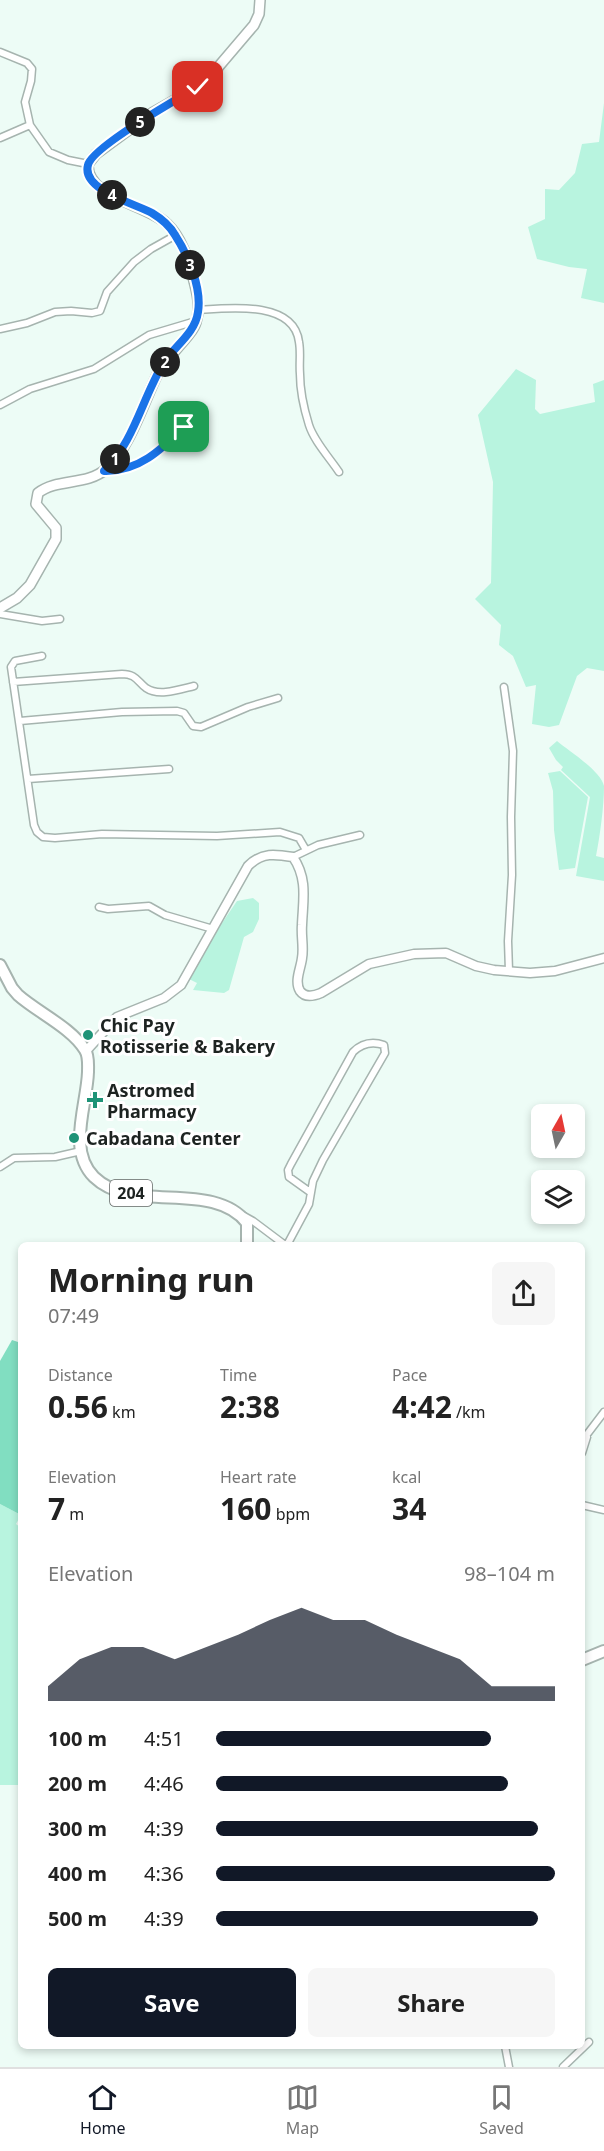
<!DOCTYPE html>
<html lang="en">
<head>
<meta charset="utf-8">
<style>
	body { margin:0; font-family:"Noto Sans",sans-serif; background:#f6f6f6; color:#222; height:100vh; display:flex; flex-direction:column; font-size:22px; white-space:nowrap }
	* { box-sizing:border-box; margin:0 }
	p { font-size:20px; color:#767676 }
	.icon { flex:none; width:33px; height:33px; fill:none; stroke:currentColor; stroke-width:2; stroke-linecap:round; stroke-linejoin:round }
	.map { position:relative; flex:1; overflow:hidden }
	.panel { position:absolute; left:18px; top:1242px; width:567px; height:807px; display:flex; flex-direction:column; background:#fff; border-radius:9px; box-shadow:0 3px 9px #0003 }
	.panel>* { flex:none }
	.needle { width:39px; rotate:9deg }
	.buttons { position:absolute; left:531px; top:1104px; display:grid; gap:12px }
	.buttons a { display:grid; place-items:center; width:54px; height:54px; border-radius:9px; background:#fff; box-shadow:0 3px 9px #0003; font-size:30px }
	.pin { position:absolute; display:grid; place-items:center; width:51px; height:51px; color:#fff; margin:-26px; border-radius:12px; box-shadow:0 3px 9px #0006 }
	.km { position:absolute; width:30px; height:30px; margin:-15px; border-radius:50%; background:#222; color:#fff; font-size:16px; line-height:30px; text-align:center }
	.round { display:grid; place-items:center; flex:none; width:63px; height:63px; border-radius:9px; background:#f6f6f6 }
	.summary { display:flex; align-items:center; justify-content:space-between; height:102px; padding:0 30px }
	h1 { font-size:33px; font-weight:700; line-height:45px }
	.metrics { display:grid; grid-template-columns:repeat(3,1fr); gap:9px; height:102px; padding:6px 30px }
	.metrics div { display:grid; align-content:center }
	.metrics b { font-size:30px; font-weight:700 }
	.metrics small { font-size:16px; font-weight:400 }
	.metrics p { font-size:16px }
	.chart { height:168px; padding:12px 30px }
	.chart p { display:flex; justify-content:space-between }
	.chart svg { width:100%; height:108px; margin-top:6px; fill:#111827; opacity:.7 }
	.action { display:flex; gap:12px; margin-top:auto; padding:12px 30px }
	.action a { flex:1; height:69px; border-radius:9px; background:#111827; color:#fff; font-size:24px; font-weight:700; line-height:69px; text-align:center }
	.action a+a { background:#f6f6f6; color:#222 }
	ul { padding:0 30px; list-style:none; font-size:20px }
	li { display:grid; grid-template-columns:96px 72px 1fr; align-items:center; height:45px }
	li i { height:15px; border-radius:8px; background:#111827 }
	.tabs { display:flex; justify-content:space-around; align-items:center; height:84px; border-top:2px solid #e0e0e0; background:#fff; font-size:16px; color:#767676 }
	.tabs a { display:grid; justify-items:center; gap:3px }
	.tabs .selected { color:#111827 }
	.map>svg:first-child { display:block }
	.green { fill:#b8f4df }
	.forest { fill:#81dec1 }
	.lines { fill:none; stroke-linecap:round; stroke-linejoin:round }
	.minor-casing { stroke:#a6b4af; stroke-width:9 }
	.tertiary-casing { stroke:#a6b4af; stroke-width:11 }
	.secondary-casing { stroke:#a6b4af; stroke-width:12 }
	.trunk-casing { stroke:#a6b4af; stroke-width:14 }
	.minor { stroke:#fff; stroke-width:6 }
	.tertiary { stroke:#fff; stroke-width:8 }
	.secondary { stroke:#fff; stroke-width:9 }
	.trunk { stroke:#fff; stroke-width:10 }
	.route-casing { stroke:#fff; stroke-width:12 }
	.route { stroke:#1a73e8; stroke-width:8 }
	.poi-dot { fill:#1e9377; stroke:#fff; stroke-width:2 }
	.labels { text-anchor:middle; dominant-baseline:central; stroke-width:6; stroke-linejoin:round; paint-order:stroke }
	.shield { fill:#fff; stroke:#616564; stroke-width:1.5 }
	.shield-label { font-size:16px; font-weight:bold; fill:#1d2321 }
	.poi-label { font-size:18px; font-weight:bold; fill:#1d2321; stroke:#fff; text-anchor:start }
</style>
</head>
<body>
<div class="map">
<svg width="604" height="2067" viewBox="0 0 604 2067">
	<rect width="100%" height="100%" fill="#edfcf6"/>
	<path class="green" d="M604,103V303L581,298L587,269L569,267L537,259L528,227L545,219V189L559,190L575,173L582,144L599,142Z
		M516,369L536,380L535,409L540,414L595,402L593,384L604,380V671L587,668L577,676L559,725L549,727L532,724L536,685L526,687L513,656L499,645L501,625L475,599L491,583L493,482L478,415Z
		M557,741C569,751 601,771 604,786C604,806 600,836 596,856L604,858V881L576,876L590,797L561,770L563,767L556,760L549,748Z
		M560,771L588,797L575,868L559,870L554,830L553,791L548,773Z
		M253,898L259,903V919L253,932L244,937L229,990L224,993L193,990L197,983L189,979L205,948L237,901Z
		M0,1504L21,1515L16,1524L21,1528V1785H0Z"/>
	<path class="forest" d="M12,1340L21,1343V1515L0,1504V1361Z"/>
	<g class="lines">
		<g class="minor-casing">
			<path id="minor" d="M0,52L27,63L32,69L31,81L25,102L30,125L49,152L68,160L88,164
				M0,138L30,125
				M199,310C228,308 294,300 299,342C301,353 299,363 300,374C300,391 304,409 309,425C314,441 329,457 339,472
				M0,329L27,323L55,312L71,311L92,313L100,311L107,292L134,262L151,249L176,235
				M0,405L30,389L94,369L149,335L196,321
				M104,471C139,472 160,451 184,427
				M0,614L42,621L60,619
				M42,656L15,661L11,667L34,825L37,832L43,837L55,838L102,834L217,836L280,832L299,838L306,850
				M13,682L122,674C136,674 137,681 146,688C159,697 181,689 194,686
				M504,687L513,751L511,817L512,875L508,941L509,971
				M20,721L122,712L177,711L184,713L193,726L201,727L248,707L278,698
				M28,779L169,769
				M293,857L318,845L360,835
				M99,907L108,909L149,906L165,915L213,929
				M0,1167L14,1158L55,1157L81,1151
				M244,1216L253,1221L285,1245
				M287,1245L309,1204L313,1181L323,1160L385,1053L384,1045C372,1041 362,1043 353,1052L291,1164L288,1170L289,1177L310,1192
				M582,1441L604,1412
				M582,1453L587,1437
				M582,1505L604,1510
				M505,2046L509,2067
				M563,2067L589,2042"/>
		</g>
		<g class="tertiary-casing">
			<path id="tertiary" d="M86,1051L117,1017L164,998L181,985L248,866C262,852 275,854 293,857C308,879 303,900 302,925C301,936 304,948 302,958C301,968 294,981 300,991C305,998 314,996 321,993L369,964L414,954L446,953L476,966L494,970L530,973L555,971L604,958"/>
		</g>
		<g class="secondary-casing">
			<path id="secondary" d="M0,608L17,598L30,585L56,539V528L36,504L38,493C57,478 87,486 106,469C130,448 144,401 158,373C167,356 192,336 196,322C201,306 197,292 193,277C188,259 181,237 167,224C147,204 86,198 88,164L96,154L152,113L198,87L208,79L254,25L259,14L260,0"/>
		</g>
		<g class="trunk-casing">
			<path id="trunk" d="M0,965L12,988L18,995C37,1012 72,1028 85,1050C89,1056 88,1065 88,1072C87,1105 67,1150 94,1177C133,1215 213,1179 247,1223V1245
				M582,1660L604,1651"/>
		</g>
		<use href="#minor" class="minor"/>
		<use href="#tertiary" class="tertiary"/>
		<use href="#secondary" class="secondary"/>
		<use href="#trunk" class="trunk"/>
	</g>
	<g class="lines">
		<g class="route-casing">
			<path id="route" d="M184,427C161,450 138,472 104,471C134,442 142,399 163,364C174,346 195,334 198,312C202,288 188,255 175,235C170,226 162,219 152,213C136,204 81,190 88,165C92,147 179,98 198,87"/>
		</g>
		<use href="#route" class="route"/>
	</g>
	<g class="poi-dot">
		<circle cx="88" cy="1035" r="6"/>
		<path d="M92 1091h6v6h6v6h-6v6h-6v-6h-6v-6h6z"/>
		<circle cx="74" cy="1138" r="6"/>
	</g>
	<g class="labels">
		<rect class="shield" x="110" y="1180" width="42" height="26" rx="4.5"/>
		<g class="shield-label">
			<text x="131" y="1193">204</text>
		</g>
		<g class="poi-label">
			<text x="100" y="1025">Chic Pay<tspan x="100" dy="21">Rotisserie &amp; Bakery</tspan></text>
			<text x="107" y="1090">Astromed<tspan x="107" dy="21">Pharmacy</tspan></text>
			<text x="86" y="1138">Cabadana Center</text>
		</g>
	</g>
</svg>
<div class="buttons">
<a><svg class="needle" viewBox="-14 -14 28 28"><path d="M0-13l5 13h-10z" fill="#e53935"/><path d="M0 13l5-13h-10z" fill="#767676"/></svg></a>
<a><svg class="icon" aria-label="layers" viewBox="0 0 24 24"><path d="M12 4l9 5-9 5-9-5zM3 14l9 5 9-5"/></svg></a>
</div>
<div class="pin" style="left:184px;top:427px;background:#1e9e55"><svg class="icon" aria-label="arrive" viewBox="0 0 24 24"><path d="M6 21V4h12l-3 4 3 4H6"/></svg></div>
<div class="pin" style="left:198px;top:87px;background:#d93025"><svg class="icon" aria-label="check" viewBox="0 0 24 24"><path d="M5 12l5 5 9-10"/></svg></div>
<b class="km" style="left:115px;top:459px">1</b>
<b class="km" style="left:165px;top:362px">2</b>
<b class="km" style="left:190px;top:265px">3</b>
<b class="km" style="left:112px;top:195px">4</b>
<b class="km" style="left:140px;top:122px">5</b>
<section class="panel">
<div class="summary"><div><h1>Morning run</h1><p>07:49</p></div><a class="round"><svg class="icon" aria-label="share" viewBox="0 0 24 24"><path d="M12 15V3M7 8l5-5 5 5M5 13v7h14v-7"/></svg></a></div>
<div class="metrics">
<div><p>Distance</p><b>0.56<small> km</small></b></div>
<div><p>Time</p><b>2:38</b></div>
<div><p>Pace</p><b>4:42<small> /km</small></b></div>
</div>
<div class="metrics">
<div><p>Elevation</p><b>7<small> m</small></b></div>
<div><p>Heart rate</p><b>160<small> bpm</small></b></div>
<div><p>kcal</p><b>34</b></div>
</div>
<div class="chart"><p><span>Elevation</span>98–104 m</p>
<svg viewBox="0 0 160 44" preserveAspectRatio="none"><path d="M0 44V38L10 27L20 22L30 22L40 27L50 22L60 17L70 11L80 6L90 11L100 11L110 17L120 22L130 27L140 38L150 38L160 38V44z"/></svg>
</div>
<ul>
<li><b>100 m</b>4:51<i style="width:81%"></i></li>
<li><b>200 m</b>4:46<i style="width:86%"></i></li>
<li><b>300 m</b>4:39<i style="width:95%"></i></li>
<li><b>400 m</b>4:36<i style="width:100%"></i></li>
<li><b>500 m</b>4:39<i style="width:95%"></i></li>
</ul>
<div class="action"><a>Save</a><a>Share</a></div>
</section>
</div>
<nav class="tabs">
<a class="selected"><svg class="icon" aria-label="home" viewBox="0 0 24 24"><path d="M3 11l9-7 9 7M6 9v11h12V9"/></svg>Home</a>
<a><svg class="icon" aria-label="map" viewBox="0 0 24 24"><path d="M3 6l6-2 6 2 6-2v14l-6 2-6-2-6 2zM9 4v14M15 6v14"/></svg>Map</a>
<a><svg class="icon" aria-label="saved" viewBox="0 0 24 24"><path d="M7 4h10v16l-5-4-5 4z"/></svg>Saved</a>
</nav>
</body>
</html>
